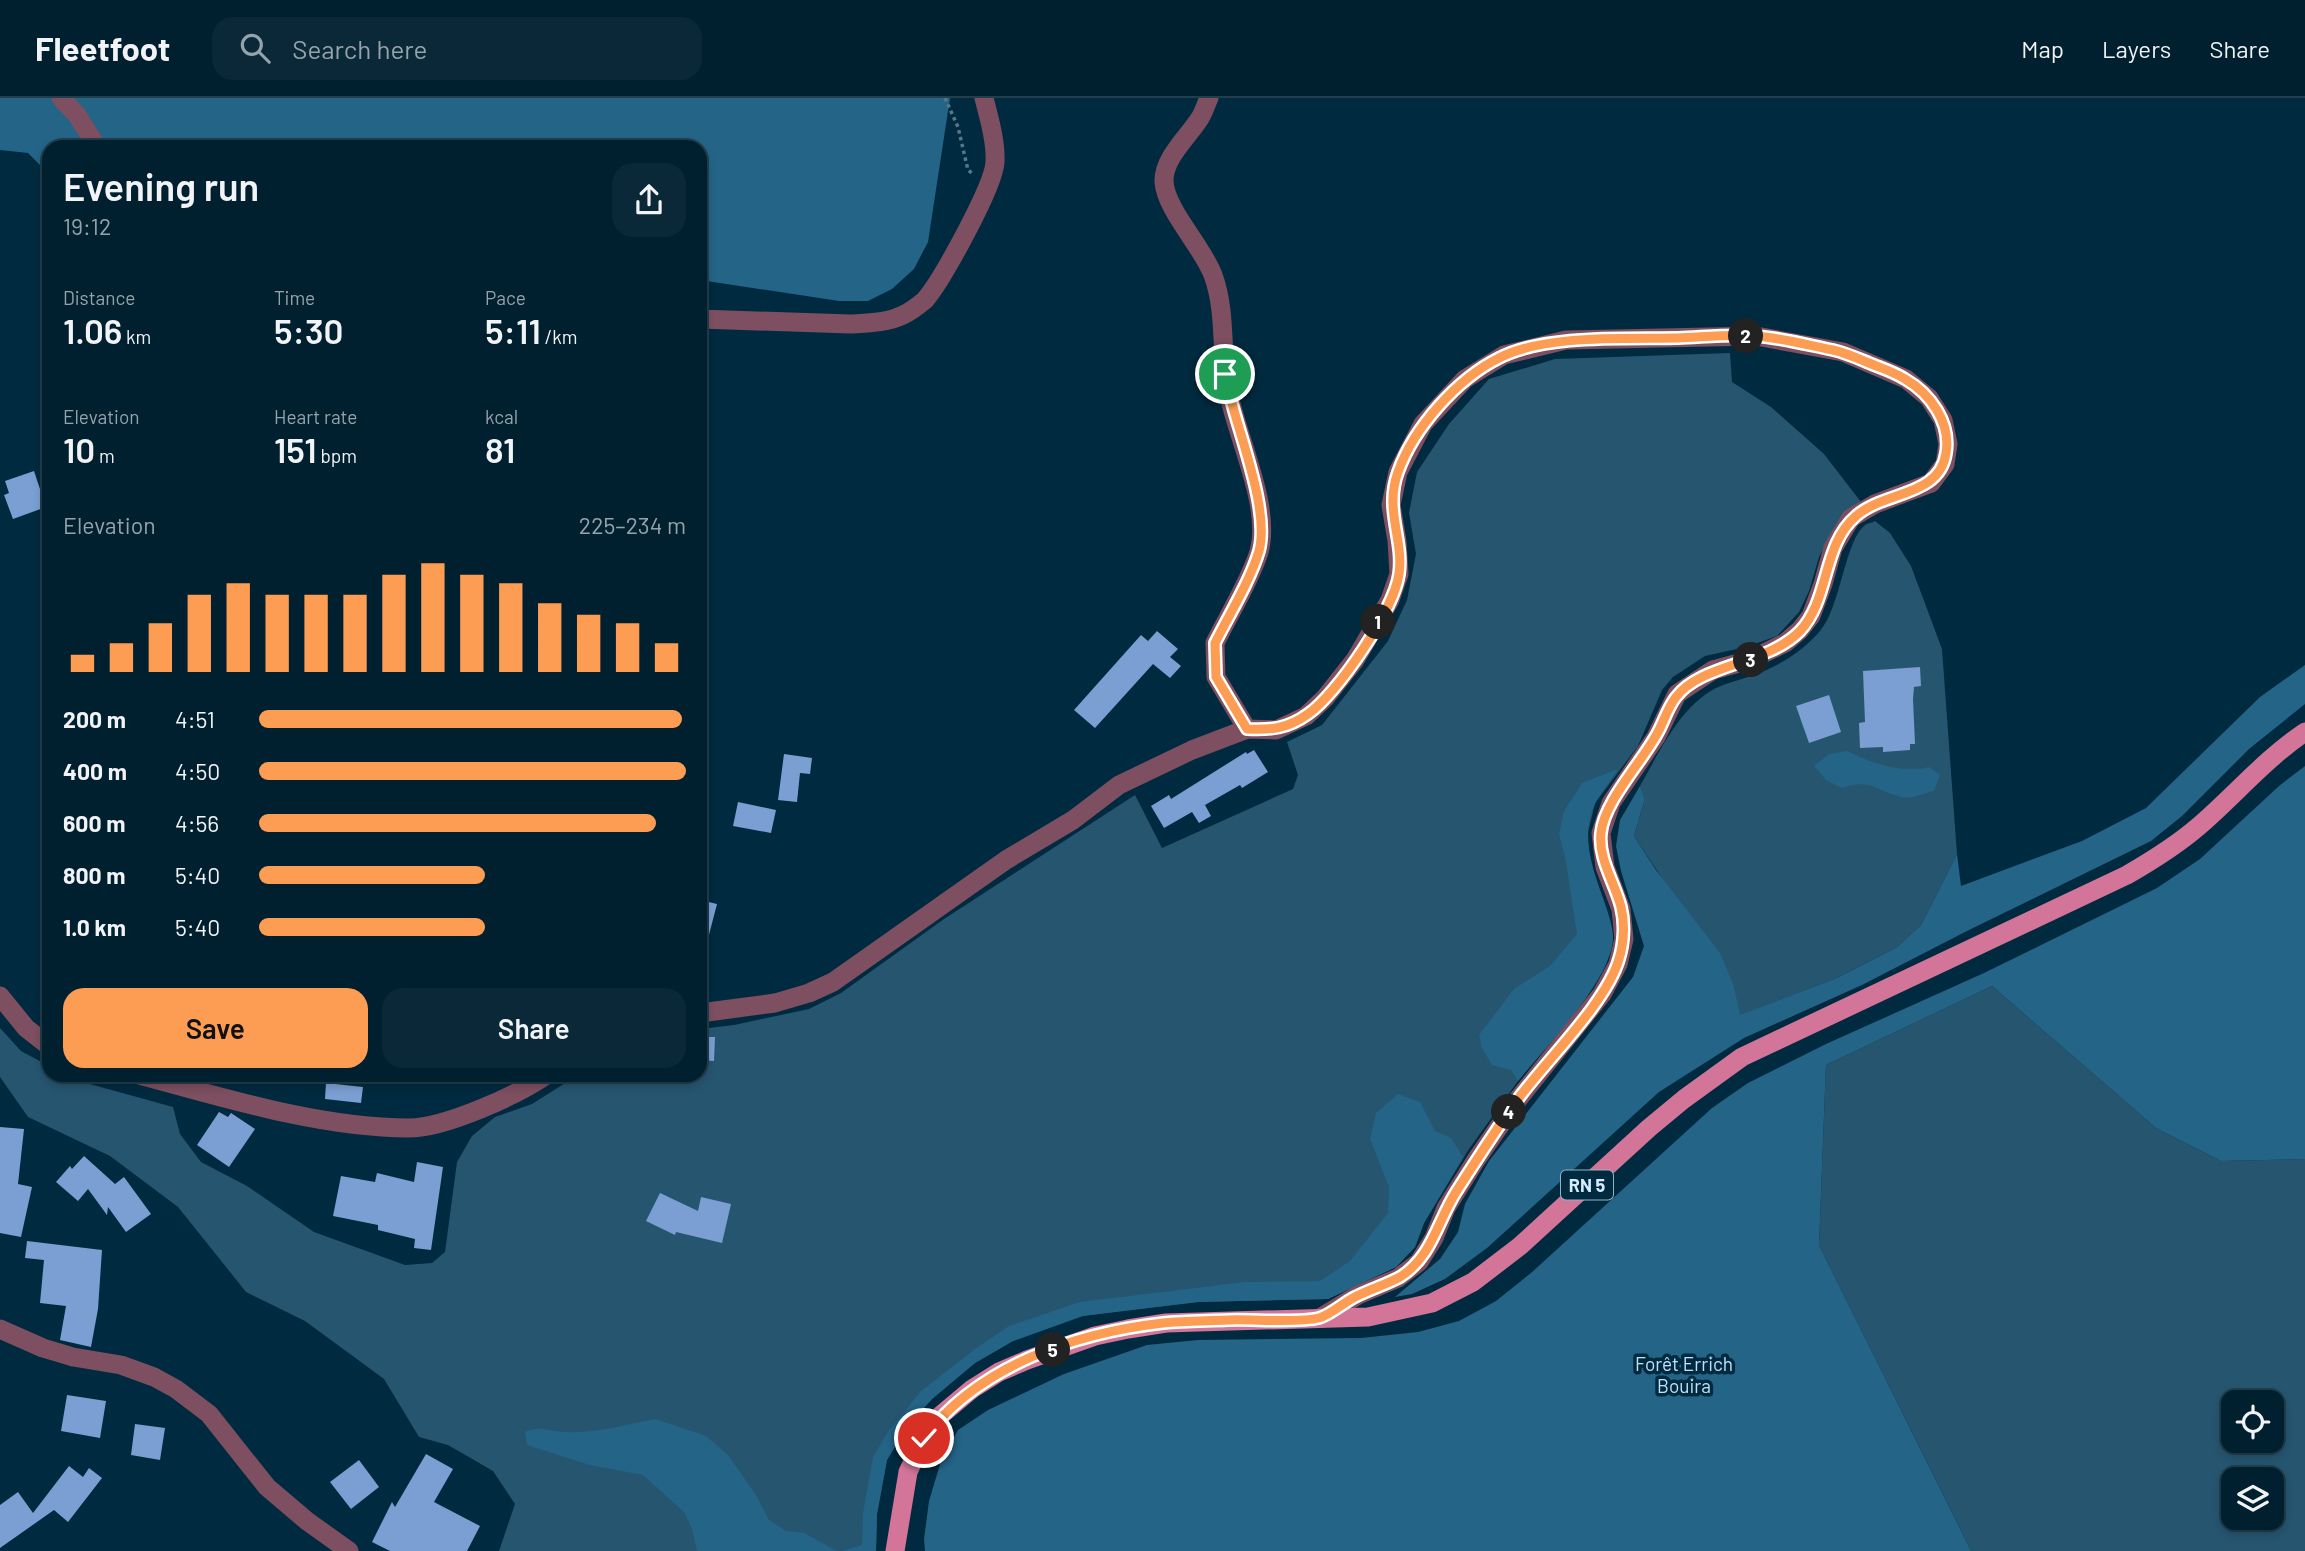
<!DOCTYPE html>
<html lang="en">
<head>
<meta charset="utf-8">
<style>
	body { margin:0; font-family:Barlow,sans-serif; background:#0a2837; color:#f1f3f6; height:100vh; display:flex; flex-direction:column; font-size:26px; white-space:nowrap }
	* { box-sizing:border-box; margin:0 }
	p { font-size:23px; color:#95a3aa }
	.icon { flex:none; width:38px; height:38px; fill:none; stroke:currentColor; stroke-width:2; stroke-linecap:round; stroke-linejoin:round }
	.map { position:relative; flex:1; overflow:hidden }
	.drawer { position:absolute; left:42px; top:42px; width:665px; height:942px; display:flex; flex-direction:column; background:#00202f; border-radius:21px; box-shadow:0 4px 10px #0003,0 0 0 2px #223e4b }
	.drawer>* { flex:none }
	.controls { position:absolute; left:2221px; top:1292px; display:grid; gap:14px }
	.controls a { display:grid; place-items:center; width:63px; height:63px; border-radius:14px; background:#00202f; box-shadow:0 4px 10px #0003,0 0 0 2px #223e4b; font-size:35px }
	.pin { position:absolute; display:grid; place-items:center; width:60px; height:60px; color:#fff; margin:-30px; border:4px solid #fff; border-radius:50%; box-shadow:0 2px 7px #0007 }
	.km { position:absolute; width:35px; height:35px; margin:-18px; border-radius:50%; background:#222; color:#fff; font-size:19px; line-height:35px; text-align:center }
	.round { display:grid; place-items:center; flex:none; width:74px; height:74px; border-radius:21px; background:#0a2837 }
	.head { display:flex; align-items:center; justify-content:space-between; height:119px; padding:0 21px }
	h1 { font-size:38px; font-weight:600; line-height:52px }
	.figures { display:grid; grid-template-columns:repeat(3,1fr); gap:10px; height:119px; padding:7px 21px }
	.figures div { display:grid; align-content:center }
	.figures b { font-size:35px; font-weight:600 }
	.figures small { font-size:19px; font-weight:400 }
	.figures p { font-size:19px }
	.chart { height:196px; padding:14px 21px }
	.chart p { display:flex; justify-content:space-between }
	.chart svg { width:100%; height:126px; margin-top:7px; stroke:#fc9d53; stroke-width:6 }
	.primary-button { display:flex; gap:14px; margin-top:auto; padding:14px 21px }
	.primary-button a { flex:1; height:80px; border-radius:21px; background:#fc9d53; color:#111; font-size:28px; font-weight:600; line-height:80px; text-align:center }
	.primary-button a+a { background:#0a2837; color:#f1f3f6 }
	ul { padding:0 21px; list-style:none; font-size:23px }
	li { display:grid; grid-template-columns:112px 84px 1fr; align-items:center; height:52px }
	li i { height:18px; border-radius:9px; background:#fc9d53 }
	header { display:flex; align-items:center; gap:42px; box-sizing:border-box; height:98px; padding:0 35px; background:#00202f; border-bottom:2px solid #223e4b }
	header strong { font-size:33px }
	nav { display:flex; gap:38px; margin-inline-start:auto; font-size:24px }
	.search { width:490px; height:63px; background:#0a2837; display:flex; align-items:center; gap:18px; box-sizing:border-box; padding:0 24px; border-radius:21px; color:#95a3aa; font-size:26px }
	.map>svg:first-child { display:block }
	.green { fill:#265570; fill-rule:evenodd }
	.forest { fill:#246487 }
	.building { fill:#7b9fd2 }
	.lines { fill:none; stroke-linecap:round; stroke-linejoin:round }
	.path { stroke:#56788a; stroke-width:3.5; stroke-dasharray:3.5 3.5; stroke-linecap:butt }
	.minor { stroke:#7d4f60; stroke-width:19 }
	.primary { stroke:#d37599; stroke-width:19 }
	.route-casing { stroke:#fff; stroke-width:14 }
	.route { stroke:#fc9d53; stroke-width:9 }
	.labels { text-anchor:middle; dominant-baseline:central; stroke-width:7; stroke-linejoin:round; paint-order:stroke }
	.shield { fill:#002a3f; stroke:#96b2c2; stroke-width:2 }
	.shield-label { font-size:18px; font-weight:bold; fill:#d7ecfa }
	.park-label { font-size:19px; fill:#c0e1f7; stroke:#002a3f }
</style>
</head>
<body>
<header>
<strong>Fleetfoot</strong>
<div class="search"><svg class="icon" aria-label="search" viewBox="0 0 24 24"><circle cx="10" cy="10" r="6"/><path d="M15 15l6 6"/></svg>Search here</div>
<nav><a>Map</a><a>Layers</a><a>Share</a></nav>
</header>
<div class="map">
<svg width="2305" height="1453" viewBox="0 0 2305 1453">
	<rect width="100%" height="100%" fill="#002a3f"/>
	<path class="green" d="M1730,255L1732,284L1771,309L1824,356L1861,404L1832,434L1819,459L1809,493L1799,514L1777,538L1746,549L1705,558L1673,579L1662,592L1638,648L1595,705L1587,739L1591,768L1605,806L1613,841L1604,871L1585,900L1518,983L1469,1051L1424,1125L1415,1149L1396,1169L1328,1201L1198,1204L1130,1212L1082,1218L1013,1243L975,1265L932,1301L906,1330L887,1362L877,1416L876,1453H499L515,1406L493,1373L448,1347L419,1339L384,1281L305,1223L246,1194L178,1109L110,1058L28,1019L0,979V930L21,953L49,968V976L66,977L79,983L173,1009L180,1036L201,1064L247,1088L314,1134L405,1167L432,1165L445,1154L457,1064L472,1038L495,1019L532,1006L578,977L700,976V931L734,927L809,911L841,895L944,821L1135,697L1162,750L1293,691L1298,677L1287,644L1322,627L1388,543L1407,502L1416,456L1409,415L1417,374L1449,326L1489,281L1555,261Z
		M1875,423L1890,435L1911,468L1942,551L1957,756L1921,827L1897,849L1839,879L1739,918L1734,888L1634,738L1645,700L1640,688C1659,655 1677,615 1709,594C1725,584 1742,582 1759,575C1782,566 1804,552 1820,533C1841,508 1845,442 1865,427C1868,425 1872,425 1875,423Z
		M1992,888L2156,1030L2221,1063L2305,1061V1453H1971L1819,1147L1826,967ZM2233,1304H2272V1342H2233ZM2233,1381H2272V1419H2233Z"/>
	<path class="forest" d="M0,0H950L928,144L914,171L892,191L868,203H839L700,182V49H49V76L28,55L0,52Z
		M2305,567V606L2249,651L2182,718L2151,743L1967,833L1862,887L1744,940L1659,994L1487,1150L1445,1181L1412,1196L1395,1199L1440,1161L1458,1134L1465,1106L1489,1063L1633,879L1644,848L1621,773L1616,748L1620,722L1640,688L1645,700L1634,738L1656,772L1720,855L1734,888L1740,917L1839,879L1897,849L1921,827L1957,756L1961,788L2082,743L2146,710L2260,599Z
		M1847,653C1870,665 1904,676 1929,669L1940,677L1934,693C1925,695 1910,702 1901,699C1875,693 1872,680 1842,690L1826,682L1814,668L1829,656Z
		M2305,668V1061L2221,1063L2156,1030L1992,888L1826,967L1819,1147L1971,1453H925L924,1441L929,1403L941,1363L958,1332L988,1312L1064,1276L1147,1247L1198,1242L1361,1240L1418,1234L1459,1223L1496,1203L1531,1175L1712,1010L1748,985L1826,946L1984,875L2157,790L2200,761L2279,688Z
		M1618,671C1611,682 1603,692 1597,702C1579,734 1592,769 1603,800C1607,812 1614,830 1613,842C1609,885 1545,950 1518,983L1511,972L1492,967L1482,950L1479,937L1514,891L1550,868L1577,836L1566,764L1559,736L1564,713L1582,685Z
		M1398,996L1420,1004L1435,1033L1451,1040L1463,1059L1424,1125L1415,1149L1396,1169L1328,1201L1198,1204L1083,1218L1013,1243L975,1265L932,1301L906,1330L887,1362L877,1416L876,1453H842L862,1447L863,1415L873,1359L889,1332L921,1293L975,1251L1009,1228L1080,1204L1245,1184L1320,1183L1350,1163L1388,1115L1389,1089L1370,1041L1376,1015Z
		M655,1321L706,1338L728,1357L756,1397L769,1422L786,1433L804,1435L837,1453H697L692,1431L684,1414L643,1377L590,1367L527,1347L525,1334C538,1327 549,1333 563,1334C593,1336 625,1327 655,1321Z"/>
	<path class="building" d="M34,373L46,409L13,421L4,397L9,395L5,383Z
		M1157,533L1178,551L1170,559L1181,568L1170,580L1153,566L1095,630L1074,612L1141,537L1148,543Z
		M1920,569L1921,588L1914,589L1913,601L1915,646H1910V652L1883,654V649L1860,650L1859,625L1865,624L1863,573Z
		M1829,597L1841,634L1809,645L1796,608Z
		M1254,652L1268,674L1242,690L1240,687L1205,707L1211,718L1199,725L1192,714L1164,730L1151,708L1169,697L1171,701L1246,654L1247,656Z
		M784,656L812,660L810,676L800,675L797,704L778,702Z
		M738,704L776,712L771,735L733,728Z
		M700,802L717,806L705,852H700Z
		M700,939H715L714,963L700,962Z
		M326,985L363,989L361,1005L325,1001Z
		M219,1014L228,1019L231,1015L255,1031L229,1069L197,1047Z
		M0,1029L24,1031L18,1086L32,1089L21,1139L0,1135Z
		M84,1058L115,1086L124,1079L151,1116L126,1134L108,1109L107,1117L88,1091L78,1103L56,1084L70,1068L72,1071Z
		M417,1064L443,1069L431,1152L414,1150L415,1141L378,1132V1127L333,1118L341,1078L375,1084L377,1075L414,1084Z
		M660,1095L698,1113L701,1099L731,1106L722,1145L676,1134L675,1137L646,1123Z
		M27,1143L102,1152L98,1211L91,1249L60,1242L66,1208L40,1205L44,1162L25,1160Z
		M67,1297L106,1303L100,1340L61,1333Z
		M135,1326L165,1330L160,1362L131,1357Z
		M426,1356L453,1371L434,1404L480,1428L467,1453H390L372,1444L392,1404L395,1409Z
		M359,1362L379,1389L351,1411L330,1384Z
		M69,1368L83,1379L89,1370L102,1380L68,1424L54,1412L0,1450V1407L18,1394L33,1415Z"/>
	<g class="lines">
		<path class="path" d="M945,0L958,29L968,72L973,76"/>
		<path class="minor" d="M61,0L77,17L97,49
			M1209,0C1206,6 1204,14 1200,20C1189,38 1163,60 1164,84C1166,112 1202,148 1213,177C1226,212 1221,252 1227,288C1235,336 1272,407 1259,454C1249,485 1229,516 1215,545L1216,579L1247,631
			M700,221L850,226C867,225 887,225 903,217C910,214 919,207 925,202C942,182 994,88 995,64C996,43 989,20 984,0
			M0,898L26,930L49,948
			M700,915L775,905L809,895L833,884L1006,762L1073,722L1119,687L1192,652L1247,631L1276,632L1306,618L1325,600L1355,562L1390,502L1399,476L1397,443L1391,407L1398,374L1423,326L1465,281L1504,257L1566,242L1756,238L1843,254L1906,281L1929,300L1943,322L1948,346L1945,366L1931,385L1875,406L1851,420L1833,450L1823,486L1811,518L1800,532L1785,545L1750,562L1713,572L1677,596L1656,639L1611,705L1601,735L1605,769L1621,811L1624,841L1618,866L1602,896L1519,1000L1476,1062L1446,1110L1434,1140L1419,1164L1398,1180L1358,1197L1320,1220
			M136,976C221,999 320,1030 409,1030C445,1030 518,997 548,976
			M0,1231L43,1250L73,1259L121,1267L154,1279L176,1291L209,1316L267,1389L307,1423L349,1453"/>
		<path class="primary" d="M895,1453L908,1374L924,1340L941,1317L972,1291L999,1274L1027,1262L1095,1238L1128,1231L1166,1225L1368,1219L1432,1205L1473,1184L1520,1148L1649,1030L1684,1001L1742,959L2127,777C2153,762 2177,747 2199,728C2235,697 2265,661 2305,634"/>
	</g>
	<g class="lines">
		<g class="route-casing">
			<path id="route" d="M924,1340C979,1267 1076,1235 1163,1225C1185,1223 1207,1223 1228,1222C1251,1221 1299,1225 1319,1220C1330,1217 1342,1206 1353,1200C1368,1192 1385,1187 1400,1179C1432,1159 1437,1124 1456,1094C1477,1061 1498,1028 1521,997C1549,960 1607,903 1619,861C1624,845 1625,825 1621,809C1615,785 1598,761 1601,735C1604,703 1643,663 1658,634C1664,623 1668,609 1676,599C1702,565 1767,567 1800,533C1830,501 1822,447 1856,418C1884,393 1940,399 1946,355C1951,325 1931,296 1905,281C1894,274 1881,270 1869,265C1857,260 1846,255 1833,252C1808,247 1782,240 1756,238C1731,236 1704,239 1678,240C1626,241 1546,236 1499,260C1457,281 1414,329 1398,374C1384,412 1404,441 1399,476C1394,512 1337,596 1308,616C1287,631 1271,632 1247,631L1216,579L1215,545C1229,517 1250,483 1259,453C1271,408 1233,324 1225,276"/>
		</g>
		<use href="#route" class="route"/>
	</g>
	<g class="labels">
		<rect class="shield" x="1561" y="1072.5" width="52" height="29" rx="5"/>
		<g class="shield-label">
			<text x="1587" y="1087">RN 5</text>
		</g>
		<g class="park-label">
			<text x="1684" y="1265">Forêt Errich<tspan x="1684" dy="22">Bouira</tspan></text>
		</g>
	</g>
</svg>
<div class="controls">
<a><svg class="icon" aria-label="locate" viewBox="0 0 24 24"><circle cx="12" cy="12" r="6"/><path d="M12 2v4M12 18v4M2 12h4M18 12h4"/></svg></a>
<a><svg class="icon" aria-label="layers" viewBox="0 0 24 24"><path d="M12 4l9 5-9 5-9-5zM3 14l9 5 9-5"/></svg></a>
</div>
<div class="pin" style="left:1225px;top:276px;background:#1e9e55"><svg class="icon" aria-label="arrive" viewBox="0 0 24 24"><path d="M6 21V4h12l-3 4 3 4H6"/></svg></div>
<div class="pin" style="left:924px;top:1340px;background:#d93025"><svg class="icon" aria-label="check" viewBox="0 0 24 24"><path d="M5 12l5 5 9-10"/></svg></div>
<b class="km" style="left:1378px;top:524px">1</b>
<b class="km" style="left:1746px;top:238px">2</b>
<b class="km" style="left:1751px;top:562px">3</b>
<b class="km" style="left:1509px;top:1014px">4</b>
<b class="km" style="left:1053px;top:1252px">5</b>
<section class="drawer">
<div class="head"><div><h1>Evening run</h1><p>19:12</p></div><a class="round"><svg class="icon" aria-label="share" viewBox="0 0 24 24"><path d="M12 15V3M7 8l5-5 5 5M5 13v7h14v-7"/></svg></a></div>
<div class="figures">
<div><p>Distance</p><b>1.06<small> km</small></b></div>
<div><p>Time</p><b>5:30</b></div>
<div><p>Pace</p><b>5:11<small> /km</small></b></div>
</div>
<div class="figures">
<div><p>Elevation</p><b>10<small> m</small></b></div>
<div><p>Heart rate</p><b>151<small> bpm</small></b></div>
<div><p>kcal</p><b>81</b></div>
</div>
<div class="chart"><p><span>Elevation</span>225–234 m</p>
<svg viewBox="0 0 160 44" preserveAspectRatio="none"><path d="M5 44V38M15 44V34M25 44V27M35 44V17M45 44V13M55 44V17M65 44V17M75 44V17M85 44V10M95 44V6M105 44V10M115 44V13M125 44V20M135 44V24M145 44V27M155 44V34"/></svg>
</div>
<ul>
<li><b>200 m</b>4:51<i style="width:99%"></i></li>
<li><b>400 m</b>4:50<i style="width:100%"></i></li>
<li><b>600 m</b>4:56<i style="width:93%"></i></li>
<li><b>800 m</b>5:40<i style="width:53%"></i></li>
<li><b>1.0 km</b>5:40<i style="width:53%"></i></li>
</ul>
<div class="primary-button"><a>Save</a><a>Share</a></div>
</section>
</div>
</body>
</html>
